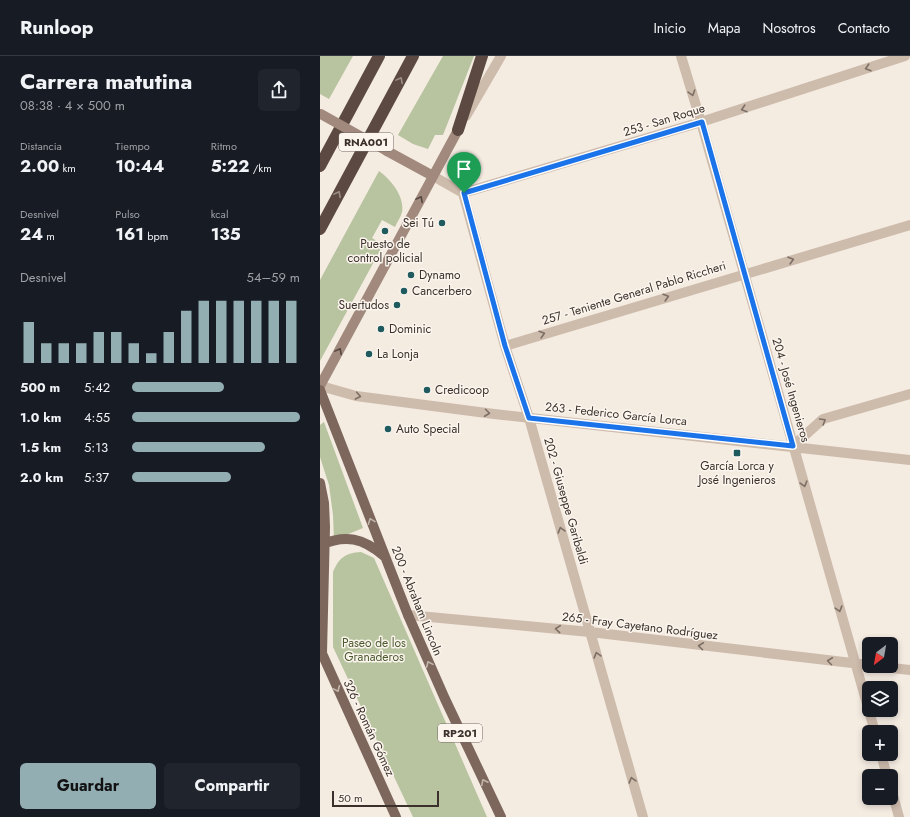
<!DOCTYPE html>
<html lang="es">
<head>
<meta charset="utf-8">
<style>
	body { margin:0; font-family:Jost,sans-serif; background:#20242c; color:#f1f3f6; height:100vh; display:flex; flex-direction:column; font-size:15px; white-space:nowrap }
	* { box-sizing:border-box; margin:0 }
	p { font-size:13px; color:#9ea1a6 }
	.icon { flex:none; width:22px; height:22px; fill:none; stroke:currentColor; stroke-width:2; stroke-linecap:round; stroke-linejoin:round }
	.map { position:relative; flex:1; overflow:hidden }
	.side { display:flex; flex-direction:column; background:#171b24; width:320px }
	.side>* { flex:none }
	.needle { width:26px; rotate:211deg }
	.buttons { position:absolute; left:542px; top:581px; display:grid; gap:8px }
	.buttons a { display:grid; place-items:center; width:36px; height:36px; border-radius:6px; background:#171b24; box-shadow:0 2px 6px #0003; font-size:20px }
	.scale { position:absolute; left:12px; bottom:10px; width:107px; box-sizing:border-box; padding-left:4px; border:2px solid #3b302b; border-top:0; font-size:11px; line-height:14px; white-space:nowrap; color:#3b302b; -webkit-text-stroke:3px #fbf5ee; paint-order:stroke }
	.pin { position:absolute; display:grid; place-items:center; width:34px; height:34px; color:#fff; margin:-41px -17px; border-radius:50% 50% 50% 0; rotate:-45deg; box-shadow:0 0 4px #0007 }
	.pin .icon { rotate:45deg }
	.round { display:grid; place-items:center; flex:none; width:42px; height:42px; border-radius:6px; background:#20242c }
	.head { display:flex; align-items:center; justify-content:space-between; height:68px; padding:0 20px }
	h1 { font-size:22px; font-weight:700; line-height:30px }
	.figures { display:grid; grid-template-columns:repeat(3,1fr); gap:6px; height:68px; padding:4px 20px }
	.figures div { display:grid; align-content:center }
	.figures b { font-size:17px; font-weight:700 }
	.figures small { font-size:11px; font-weight:400 }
	.figures p { font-size:11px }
	.chart { height:112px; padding:8px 20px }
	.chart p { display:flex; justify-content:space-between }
	.chart svg { width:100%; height:72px; margin-top:4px; stroke:#92aeb2; stroke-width:6 }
	.cta { display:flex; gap:8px; margin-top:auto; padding:8px 20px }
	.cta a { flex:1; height:46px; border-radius:6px; background:#92aeb2; color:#111; font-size:16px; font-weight:700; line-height:46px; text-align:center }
	.cta a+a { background:#20242c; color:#f1f3f6 }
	ul { padding:0 20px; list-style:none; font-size:13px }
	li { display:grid; grid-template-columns:64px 48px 1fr; align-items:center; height:30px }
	li i { height:10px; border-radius:5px; background:#92aeb2 }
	header { display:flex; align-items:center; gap:24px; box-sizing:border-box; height:56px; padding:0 20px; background:#171b24; border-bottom:1px solid #363941 }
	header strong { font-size:19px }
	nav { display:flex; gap:22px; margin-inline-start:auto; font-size:14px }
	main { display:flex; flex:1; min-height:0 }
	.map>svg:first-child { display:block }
	.green { fill:#b8c4a0 }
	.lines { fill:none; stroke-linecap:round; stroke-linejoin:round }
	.minor { stroke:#cdbbac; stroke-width:10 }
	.tertiary { stroke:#cdbbac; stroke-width:10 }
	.secondary { stroke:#a18a7d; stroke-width:10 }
	.primary { stroke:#7d675c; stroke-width:10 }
	.motorway { stroke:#5c4a42; stroke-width:12 }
	.secondary-bridge { stroke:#a18a7d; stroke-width:10 }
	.oneway { stroke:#7d6f65 }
	.oneway2 { stroke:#9c8e87 }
	.oneway3 { stroke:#544640 }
	.oneway4 { stroke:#c2b5ac }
	.route-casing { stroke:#fff; stroke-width:8 }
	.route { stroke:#1a73e8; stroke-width:5 }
	.poi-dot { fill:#1f5a5e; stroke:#fbf5ee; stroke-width:1.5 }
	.labels { text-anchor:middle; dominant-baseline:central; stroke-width:3; stroke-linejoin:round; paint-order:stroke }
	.shield { fill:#fbf5ee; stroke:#756b66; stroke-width:1 }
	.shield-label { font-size:11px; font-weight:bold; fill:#3b302b }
	.street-label { font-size:12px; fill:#3b302b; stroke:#fbf5ee }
	.poi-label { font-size:12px; fill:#3b302b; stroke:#fbf5ee; text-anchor:start }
	.park-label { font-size:12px; fill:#4a5a2e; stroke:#fbf5ee }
</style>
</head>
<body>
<header>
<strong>Runloop</strong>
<nav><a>Inicio</a><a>Mapa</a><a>Nosotros</a><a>Contacto</a></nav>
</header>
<main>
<section class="side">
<div class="head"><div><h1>Carrera matutina</h1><p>08:38 · 4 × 500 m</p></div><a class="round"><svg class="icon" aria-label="share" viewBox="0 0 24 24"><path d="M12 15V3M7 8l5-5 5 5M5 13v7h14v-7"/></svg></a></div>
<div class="figures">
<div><p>Distancia</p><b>2.00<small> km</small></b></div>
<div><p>Tiempo</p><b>10:44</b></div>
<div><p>Ritmo</p><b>5:22<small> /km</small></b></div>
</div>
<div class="figures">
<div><p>Desnivel</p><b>24<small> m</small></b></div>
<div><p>Pulso</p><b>161<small> bpm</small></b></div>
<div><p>kcal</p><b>135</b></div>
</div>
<div class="chart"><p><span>Desnivel</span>54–59 m</p>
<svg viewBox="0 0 160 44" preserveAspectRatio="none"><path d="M5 44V19M15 44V32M25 44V32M35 44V32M45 44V25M55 44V25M65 44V32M75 44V38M85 44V25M95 44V12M105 44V6M115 44V6M125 44V6M135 44V6M145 44V6M155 44V6"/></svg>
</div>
<ul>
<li><b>500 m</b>5:42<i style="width:55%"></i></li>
<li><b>1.0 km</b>4:55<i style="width:100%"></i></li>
<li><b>1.5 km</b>5:13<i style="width:79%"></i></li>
<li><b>2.0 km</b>5:37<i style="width:59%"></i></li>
</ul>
<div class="cta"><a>Guardar</a><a>Compartir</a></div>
</section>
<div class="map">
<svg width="590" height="761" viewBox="0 0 590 761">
	<rect width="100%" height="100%" fill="#f4ebe1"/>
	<path class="green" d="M0,0H33L9,43L0,38Z
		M123,0H154L123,79H115L108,93L93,88L78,79Z
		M59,115C70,123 85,140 82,156C81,161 77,166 75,171L62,164L52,182L63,189L0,305V224Z
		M4,366L43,472L14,484L13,459L9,429L0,401V369Z
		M41,496L54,502L167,761H93L13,591V516C19,502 25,497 41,496Z"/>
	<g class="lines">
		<path class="minor" d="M361,0L381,66L555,676
			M113,120L143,137L381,66L585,0
			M143,137L185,290L209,362L323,761
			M185,290L590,169
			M1,330L36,340L174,358L590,404
			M473,390L503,363L590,338
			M88,559L270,576L549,609
			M554,610L590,614
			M561,698L567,720
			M571,732L579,761"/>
		<path class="tertiary" d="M146,60L181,0"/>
		<path class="secondary" d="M67,95L113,120
			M0,330L138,74"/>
		<path class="primary" d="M0,334L88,559L125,643L181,761
			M0,427L4,447L5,471L2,597
			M0,489C26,478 43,482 64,500
			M0,593L76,761"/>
		<path class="motorway" d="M138,74L162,0
			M0,110L59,0
			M0,173L93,0"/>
		<path class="secondary-bridge" d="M1,58L67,95"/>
	</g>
	<defs><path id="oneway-chevron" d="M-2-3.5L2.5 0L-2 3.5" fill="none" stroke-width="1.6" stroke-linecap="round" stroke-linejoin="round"/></defs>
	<g class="oneway">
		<use href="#oneway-chevron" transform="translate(548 12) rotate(162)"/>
		<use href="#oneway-chevron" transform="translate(372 37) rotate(73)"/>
		<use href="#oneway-chevron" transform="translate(424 53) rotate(162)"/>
		<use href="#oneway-chevron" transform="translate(471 204) rotate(-16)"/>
		<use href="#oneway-chevron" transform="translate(346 241) rotate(-17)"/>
		<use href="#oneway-chevron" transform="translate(222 278) rotate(-17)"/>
		<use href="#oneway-chevron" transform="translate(38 340) rotate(11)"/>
		<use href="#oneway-chevron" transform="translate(167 357) rotate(7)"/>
		<use href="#oneway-chevron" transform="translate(503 365) rotate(-31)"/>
		<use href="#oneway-chevron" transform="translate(484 428) rotate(74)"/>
		<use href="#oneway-chevron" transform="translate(241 474) rotate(-106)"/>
		<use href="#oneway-chevron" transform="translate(519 553) rotate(74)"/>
		<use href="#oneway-chevron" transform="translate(238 573) rotate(-175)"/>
		<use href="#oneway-chevron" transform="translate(381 590) rotate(-173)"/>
		<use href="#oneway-chevron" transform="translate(277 599) rotate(-106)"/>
		<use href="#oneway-chevron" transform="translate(510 605) rotate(-173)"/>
		<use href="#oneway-chevron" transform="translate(312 724) rotate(-106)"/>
	</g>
	<g class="oneway2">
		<use href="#oneway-chevron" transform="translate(80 24) rotate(-62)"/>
		<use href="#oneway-chevron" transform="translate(18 138) rotate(-62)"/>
	</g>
	<g class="oneway3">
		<use href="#oneway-chevron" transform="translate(100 143) rotate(-62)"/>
		<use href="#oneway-chevron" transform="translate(19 295) rotate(-62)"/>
	</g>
	<g class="oneway4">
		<use href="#oneway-chevron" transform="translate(51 465) rotate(-111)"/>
		<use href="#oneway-chevron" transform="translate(109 608) rotate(-114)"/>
		<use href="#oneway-chevron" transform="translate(17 633) rotate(66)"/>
		<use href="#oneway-chevron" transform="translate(164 726) rotate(-117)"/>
	</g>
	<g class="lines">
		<g class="route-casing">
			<path id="route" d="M382,66L473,390L209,362L185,290L144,137Z"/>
		</g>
		<use href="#route" class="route"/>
	</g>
	<g class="poi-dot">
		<circle cx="122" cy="167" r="4"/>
		<circle cx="65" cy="175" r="4"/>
		<circle cx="91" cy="219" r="4"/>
		<circle cx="84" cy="235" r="4"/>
		<circle cx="77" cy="249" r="4"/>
		<circle cx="61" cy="273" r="4"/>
		<circle cx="49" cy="298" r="4"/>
		<circle cx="107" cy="334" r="4"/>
		<circle cx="68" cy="373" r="4"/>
		<rect x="413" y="393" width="8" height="8" rx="2"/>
	</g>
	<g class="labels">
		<g class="shield">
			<rect x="19" y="77" width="54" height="18" rx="3"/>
			<rect x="118" y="668" width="44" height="18" rx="3"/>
		</g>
		<g class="shield-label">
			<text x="46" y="86">RNA001</text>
			<text x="140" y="677">RP201</text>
		</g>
		<g class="street-label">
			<text transform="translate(344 64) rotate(-17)">253 - San Roque</text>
			<text transform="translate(314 237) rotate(-17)">257 - Teniente General Pablo Riccheri</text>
			<text transform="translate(471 334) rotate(74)">204 - José Ingenieros</text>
			<text transform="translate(296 358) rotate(6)">263 - Federico García Lorca</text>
			<text transform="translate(246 445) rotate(74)">202 - Giuseppe Garibaldi</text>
			<text transform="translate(97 545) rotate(68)">200 - Abraham Lincoln</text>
			<text transform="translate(320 570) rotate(7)">265 - Fray Cayetano Rodríguez</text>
			<text transform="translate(49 672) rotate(65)">326 - Román Gómez</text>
		</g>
		<g class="poi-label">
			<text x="114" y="167" text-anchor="end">Sei Tú</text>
			<text x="65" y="188" text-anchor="middle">Puesto de<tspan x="65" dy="14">control policial</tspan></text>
			<text x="99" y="219">Dynamo</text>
			<text x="92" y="235">Cancerbero</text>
			<text x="69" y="249" text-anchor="end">Suertudos</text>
			<text x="69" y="273">Dominic</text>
			<text x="57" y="298">La Lonja</text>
			<text x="115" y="334">Credicoop</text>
			<text x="76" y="373">Auto Special</text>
			<text x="417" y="410" text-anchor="middle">García Lorca y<tspan x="417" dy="14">José Ingenieros</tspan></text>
		</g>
		<g class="park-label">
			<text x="54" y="587">Paseo de los<tspan x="54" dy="14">Granaderos</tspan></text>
		</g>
	</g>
</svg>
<div class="buttons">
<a><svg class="needle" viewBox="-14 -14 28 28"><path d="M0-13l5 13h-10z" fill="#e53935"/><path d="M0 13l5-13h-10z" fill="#9ea1a6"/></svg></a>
<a><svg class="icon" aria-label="layers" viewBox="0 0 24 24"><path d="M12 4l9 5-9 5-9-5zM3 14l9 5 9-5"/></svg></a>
<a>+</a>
<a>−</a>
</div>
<div class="scale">50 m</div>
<div class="pin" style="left:144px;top:137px;background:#1e9e55"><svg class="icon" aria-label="arrive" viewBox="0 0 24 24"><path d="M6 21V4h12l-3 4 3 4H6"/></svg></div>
</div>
</main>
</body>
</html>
